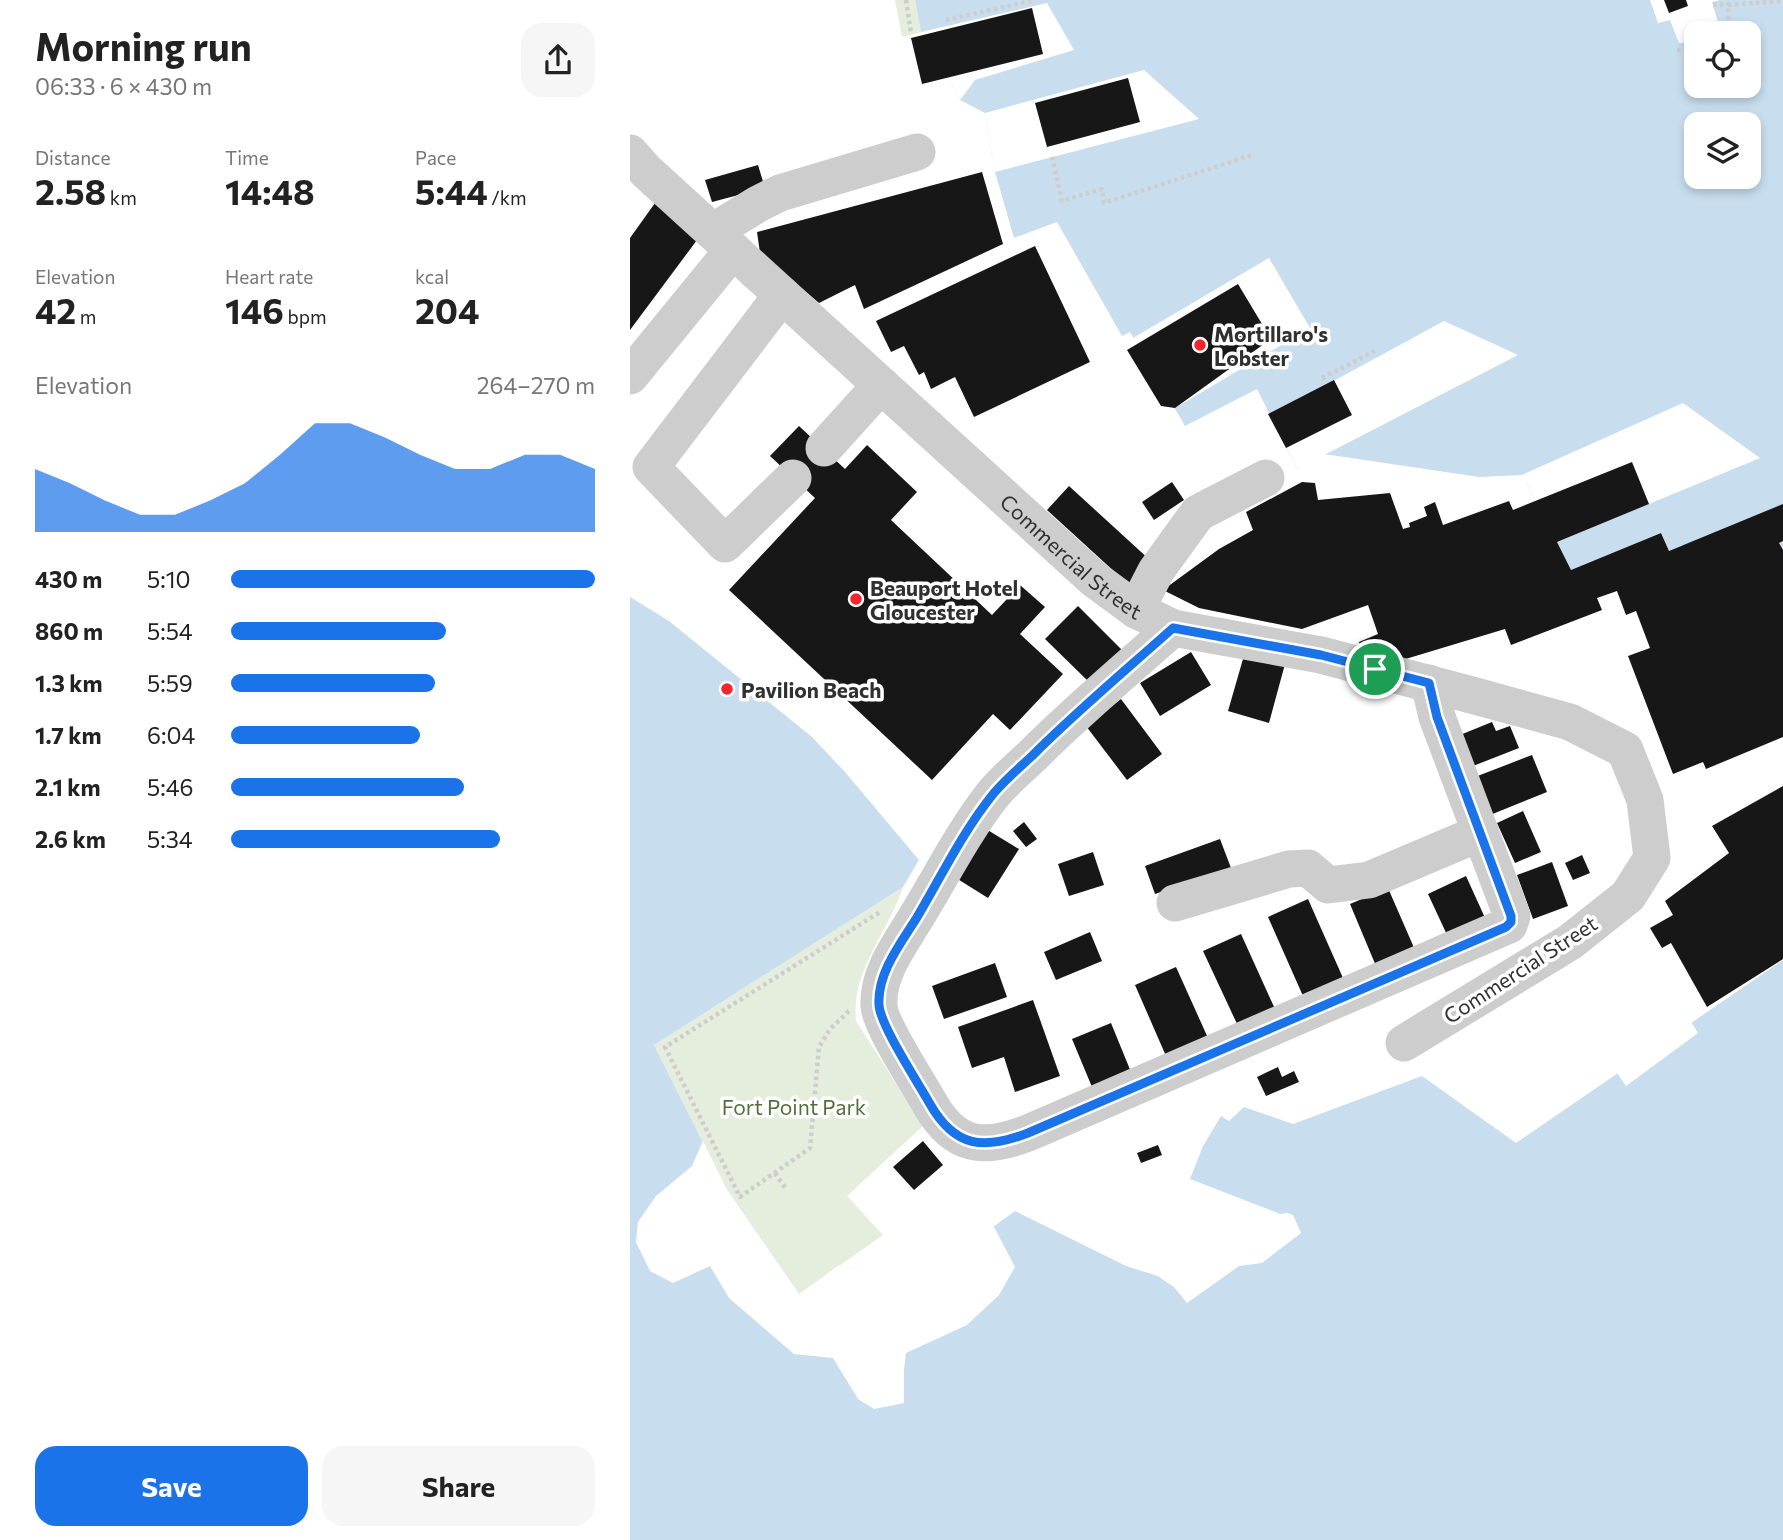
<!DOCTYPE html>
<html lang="en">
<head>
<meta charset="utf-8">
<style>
	body { margin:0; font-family:Commissioner,sans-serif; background:#f6f6f6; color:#222; height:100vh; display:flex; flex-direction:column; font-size:26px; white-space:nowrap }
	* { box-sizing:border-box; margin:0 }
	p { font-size:23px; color:#767676 }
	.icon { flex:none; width:38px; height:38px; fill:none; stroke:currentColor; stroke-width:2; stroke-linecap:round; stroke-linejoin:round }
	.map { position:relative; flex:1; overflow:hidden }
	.panel { display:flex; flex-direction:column; background:#fff; width:630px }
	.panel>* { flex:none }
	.controls { position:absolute; left:1054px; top:21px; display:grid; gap:14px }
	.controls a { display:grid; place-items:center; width:77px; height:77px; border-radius:14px; background:#fff; box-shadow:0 4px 10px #0003; font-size:35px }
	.pin { position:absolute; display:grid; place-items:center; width:60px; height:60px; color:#fff; margin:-30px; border:4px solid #fff; border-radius:50%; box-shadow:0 2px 7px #0007 }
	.round { display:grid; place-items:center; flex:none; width:74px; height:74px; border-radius:21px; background:#f6f6f6 }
	.summary { display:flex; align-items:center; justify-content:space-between; height:119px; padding:0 35px }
	h1 { font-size:38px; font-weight:700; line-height:52px }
	.stats { display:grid; grid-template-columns:repeat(3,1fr); gap:10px; height:119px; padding:7px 35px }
	.stats div { display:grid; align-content:center }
	.stats b { font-size:35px; font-weight:700 }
	.stats small { font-size:19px; font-weight:400 }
	.stats p { font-size:19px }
	.chart { height:196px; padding:14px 35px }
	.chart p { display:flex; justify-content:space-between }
	.chart svg { width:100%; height:126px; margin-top:7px; fill:#1a73e8; opacity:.7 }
	.cta { display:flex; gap:14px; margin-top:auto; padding:14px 35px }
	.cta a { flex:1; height:80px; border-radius:21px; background:#1a73e8; color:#fff; font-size:28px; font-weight:700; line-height:80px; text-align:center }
	.cta a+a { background:#f6f6f6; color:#222 }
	ul { padding:0 35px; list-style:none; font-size:23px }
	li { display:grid; grid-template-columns:112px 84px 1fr; align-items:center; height:52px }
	li i { height:18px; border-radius:9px; background:#1a73e8 }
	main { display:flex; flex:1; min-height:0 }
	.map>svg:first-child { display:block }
	.green { fill:#e5eedd }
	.water { fill:#c8deef; fill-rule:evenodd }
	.pier { fill:#fff }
	.building { fill:#171717 }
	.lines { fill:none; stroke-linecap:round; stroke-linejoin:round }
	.path { stroke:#cdcdcd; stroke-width:4.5; stroke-dasharray:3.5 3.5; stroke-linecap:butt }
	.minor { stroke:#cdcdcd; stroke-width:37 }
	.route-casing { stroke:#fff; stroke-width:14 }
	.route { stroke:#1a73e8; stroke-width:9 }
	.poi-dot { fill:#f3262c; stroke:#fff; stroke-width:2.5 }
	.labels { text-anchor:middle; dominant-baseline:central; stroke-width:7; stroke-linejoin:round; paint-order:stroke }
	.poi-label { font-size:21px; font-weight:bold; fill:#303030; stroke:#fff; text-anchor:start }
	.street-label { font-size:21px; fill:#303030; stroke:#fff }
	.park-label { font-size:21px; fill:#507039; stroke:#fff }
</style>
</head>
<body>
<main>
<section class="panel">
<div class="summary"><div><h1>Morning run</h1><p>06:33 · 6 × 430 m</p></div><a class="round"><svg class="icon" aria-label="share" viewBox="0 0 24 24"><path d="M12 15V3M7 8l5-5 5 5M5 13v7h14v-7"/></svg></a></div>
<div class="stats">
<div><p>Distance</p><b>2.58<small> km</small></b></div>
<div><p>Time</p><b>14:48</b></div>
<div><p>Pace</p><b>5:44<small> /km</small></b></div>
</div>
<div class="stats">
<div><p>Elevation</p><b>42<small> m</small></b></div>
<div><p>Heart rate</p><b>146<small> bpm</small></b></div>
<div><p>kcal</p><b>204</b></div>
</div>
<div class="chart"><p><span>Elevation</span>264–270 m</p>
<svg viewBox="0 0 160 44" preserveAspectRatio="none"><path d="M0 44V22L10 27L20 33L30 38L40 38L50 33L60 27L70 17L80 6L90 6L100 11L110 17L120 22L130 22L140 17L150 17L160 22V44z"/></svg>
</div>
<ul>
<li><b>430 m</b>5:10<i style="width:100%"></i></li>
<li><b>860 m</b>5:54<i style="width:59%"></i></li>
<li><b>1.3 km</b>5:59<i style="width:56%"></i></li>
<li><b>1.7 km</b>6:04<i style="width:52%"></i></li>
<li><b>2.1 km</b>5:46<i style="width:64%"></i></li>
<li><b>2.6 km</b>5:34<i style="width:74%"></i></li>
</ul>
<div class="cta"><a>Save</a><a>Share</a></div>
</section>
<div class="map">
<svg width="1153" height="1540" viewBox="0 0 1153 1540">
	<rect width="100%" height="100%" fill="#fff"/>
	<path class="green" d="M265,0H285L291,32L272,37Z
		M273,887C258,933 221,970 226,1021L293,1126L217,1196L253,1235L169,1294L96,1188L24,1045Z"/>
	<path class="water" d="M285,0H1153V586L1052,545L1039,551L1031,533L941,570L892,475L849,477L694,454L667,469L627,389L555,426L500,332L492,336L427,222L384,238L365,172L355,113L330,100L291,32ZM1066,33H1118V86H1066ZM1066,124H1118V177H1066Z
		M0,597L39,621L182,737L215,772L289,860L273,887L24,1045L96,1188L169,1294L209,1265L281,1287L385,1211L496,1266L528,1276L544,1287L631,1246L654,1230L653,1215L560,1179L573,1146L591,1116L599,1121L614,1107L663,1124L792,1076L886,1143L1153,960V1540H0Z"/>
	<path class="pier" d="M1020,0H1090L1082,2L1091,33H1066V42L1049,43L1040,20L1028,23Z
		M417,3L444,50L345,80L330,100L291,32Z
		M514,70L569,119L365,172L355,113Z
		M639,258L680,328L545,408L503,338Z
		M814,321L888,355L667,469L641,415Z
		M1053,403L1130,458L927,542L892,475Z
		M1061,1022L1068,1033L996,1086L987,1073Z
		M73,1141L96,1188L169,1294L209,1265L281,1286L282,1282L289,1280L340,1236L352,1229L364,1227L385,1267L369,1295L337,1325L276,1353L274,1370V1403L244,1409L228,1399L203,1358L164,1354L99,1298L80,1266L43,1283L20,1271L6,1242L8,1222L26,1196L62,1166Z
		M657,1213L663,1215L671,1233L632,1263L609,1266L557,1303L544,1287L528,1276L529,1273L544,1283L595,1239L612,1234L630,1242L651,1228L650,1218L643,1215Z"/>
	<path class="building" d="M1034,0H1056L1058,6L1039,13Z
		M402,8L413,54L292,84L281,38Z
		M498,78L510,122L417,147L405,103Z
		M128,165L135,188L82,202L75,180Z
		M352,172L373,244L234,309L225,285L189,303L130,253L127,232Z
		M25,203L70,236L0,330V238Z
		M405,246L460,362L344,417L325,377L301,389L294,372L289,375L274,346L261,352L246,321Z
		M608,284L641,339L545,408L531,406L497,350Z
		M704,380L722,415L656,448L638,414Z
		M169,426L215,469L237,445L287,492L261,520L362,615L390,585L415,607L390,634L433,674L380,730L363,714L302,780L99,590L185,498L140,456Z
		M1002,462L1019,504L927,542L941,570L1031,533L1039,551L1153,504V541L1149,543L1153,550V737L1076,769L1073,762L1043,774L998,656L1020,648L1006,611L996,615L987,591L967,598L972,610L881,645L875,629L769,661L732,654L729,642L748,634L738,605L672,629L569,608L533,590L589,549L623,530L616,512L672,482L685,483L688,500L760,493L773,529L780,527L779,523L797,516L794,507L805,502L813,525L879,501L883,510Z
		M542,482L554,500L524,520L512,502Z
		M439,486L521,561L499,585L417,510Z
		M448,606L492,650L459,682L415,639Z
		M561,652L581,685L530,716L510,683Z
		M615,652L655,664L639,723L598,711Z
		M491,699L532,754L497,780L456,726Z
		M862,722L866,731L880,726L889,748L843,766L830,735Z
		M902,755L917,792L860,815L845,777Z
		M1153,786V959L1077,1007L1041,943L1032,948L1020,928L1043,915L1035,901L1099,853L1082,826Z
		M893,811L911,852L885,863L867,823Z
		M394,822L407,839L396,847L383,831Z
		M356,829L389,849L358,898L326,878Z
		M590,839L601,868L525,894L515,866Z
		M463,852L474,885L439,896L428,864Z
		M952,855L960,873L943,880L935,863Z
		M922,862L938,906L903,919L887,875Z
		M836,876L856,920L818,937L798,894Z
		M758,888L785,950L746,966L720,904Z
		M678,899L713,978L673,996L638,917Z
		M460,932L472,961L426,980L414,952Z
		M611,934L645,1009L608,1026L573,951Z
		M365,963L377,997L314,1019L302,986Z
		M546,967L578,1038L536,1056L505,985Z
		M403,1000L430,1076L385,1092L374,1057L342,1068L328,1027Z
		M481,1023L501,1072L462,1087L442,1039Z
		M648,1067L652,1077L664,1071L669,1082L636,1096L627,1077Z
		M293,1141L313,1165L284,1190L263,1167Z
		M528,1145L532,1155L511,1163L507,1153Z"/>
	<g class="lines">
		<path class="path" d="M276,0L281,33
			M1083,5L1099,4
			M316,20L405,0
			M1099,33L1098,5L1153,1
			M1047,50L1066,48
			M422,157L432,201L472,189L474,203L622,155
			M692,378L745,351
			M219,1011L200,1029L189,1047L180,1148L110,1197L35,1047L250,912
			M145,1173L156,1189"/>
		<g class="minor">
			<path id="s1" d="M0,153L16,171L464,579L506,610L543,628L691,655L849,697L940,722L995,750L1015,800L1022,858L998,896L940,942L774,1043"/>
			<path d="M84,231L128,204L150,193L287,152"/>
			<path d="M152,295L21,467L95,544L163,478"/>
			<path d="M0,376L103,250"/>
			<path d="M194,448L251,385"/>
			<path d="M506,610L526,571L568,513L636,478"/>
			<path d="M543,628C496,670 447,711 402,756C389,768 375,780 364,793C333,832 311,877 285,919C270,944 247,974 249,1006C250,1025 289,1084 300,1104C325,1148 354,1150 398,1133L879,925L882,916L807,717L799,683"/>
			<path d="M545,903L659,869L678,868L698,885L739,880L850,833"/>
		</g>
	</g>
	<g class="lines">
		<g class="route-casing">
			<path id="route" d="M543,628L691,655L799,683L807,717L881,916V922L876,927L398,1133C354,1150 325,1148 300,1104C289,1084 250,1025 249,1005C247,974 270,944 286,919C311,877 333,831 364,793C375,780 389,768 402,756C447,711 496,670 543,628Z"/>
		</g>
		<use href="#route" class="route"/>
	</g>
	<g class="poi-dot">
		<circle cx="570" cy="345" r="7"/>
		<circle cx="226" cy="599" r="7"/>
		<circle cx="97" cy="689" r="7"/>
	</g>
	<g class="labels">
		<g class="poi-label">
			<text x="584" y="333">Mortillaro's<tspan x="584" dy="24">Lobster</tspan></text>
			<text x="240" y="587">Beauport Hotel<tspan x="240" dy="24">Gloucester</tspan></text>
			<text x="111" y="689">Pavilion Beach</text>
		</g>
		<g class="street-label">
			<text stroke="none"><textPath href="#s1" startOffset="598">Commercial Street</textPath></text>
			<text transform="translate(890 969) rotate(-33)">Commercial Street</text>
		</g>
		<g class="park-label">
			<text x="164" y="1106">Fort Point Park</text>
		</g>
	</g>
</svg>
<div class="controls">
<a><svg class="icon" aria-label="locate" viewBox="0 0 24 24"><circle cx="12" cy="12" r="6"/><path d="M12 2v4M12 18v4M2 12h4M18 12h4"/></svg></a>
<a><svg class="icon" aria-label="layers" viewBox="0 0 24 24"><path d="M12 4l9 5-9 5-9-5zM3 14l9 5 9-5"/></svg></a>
</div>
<div class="pin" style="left:745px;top:669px;background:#1e9e55"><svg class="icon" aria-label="arrive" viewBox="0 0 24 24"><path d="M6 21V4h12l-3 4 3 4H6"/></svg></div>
</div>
</main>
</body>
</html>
